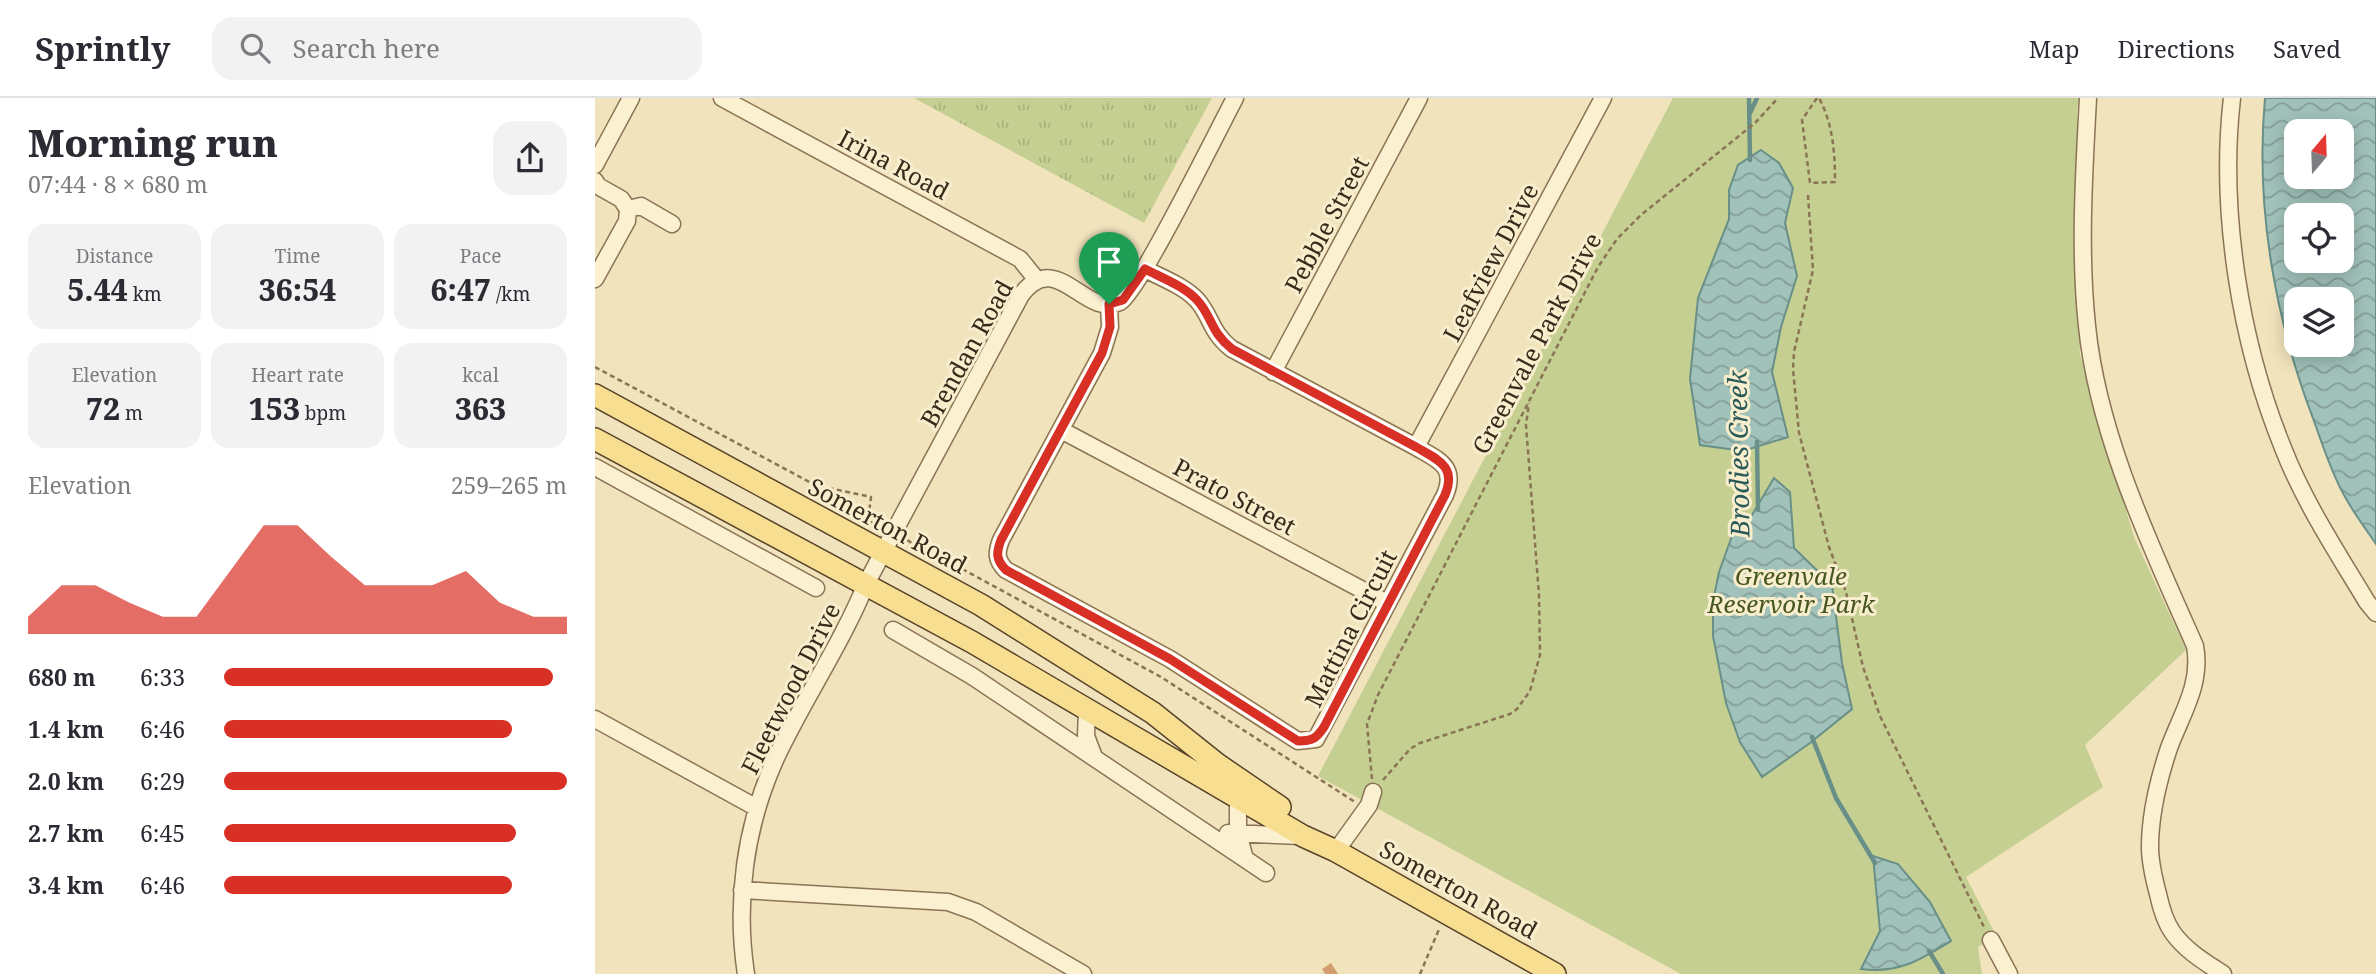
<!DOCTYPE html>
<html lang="en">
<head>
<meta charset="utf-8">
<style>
	body { margin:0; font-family:"Noto Serif",serif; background:#f2f2f3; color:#2b2b33; height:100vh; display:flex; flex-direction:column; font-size:26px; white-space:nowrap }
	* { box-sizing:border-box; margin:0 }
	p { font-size:23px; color:#7c7c81 }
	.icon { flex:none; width:38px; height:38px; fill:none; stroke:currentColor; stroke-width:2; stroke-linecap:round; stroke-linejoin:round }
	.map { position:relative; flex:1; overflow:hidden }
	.details { display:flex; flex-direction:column; background:#fff; width:595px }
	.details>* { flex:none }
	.needle { width:46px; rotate:19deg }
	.fabs { position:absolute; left:1689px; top:21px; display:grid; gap:14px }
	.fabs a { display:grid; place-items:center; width:70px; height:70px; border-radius:14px; background:#fff; box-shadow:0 4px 18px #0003; font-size:35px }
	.pin { position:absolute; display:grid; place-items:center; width:60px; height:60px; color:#fff; margin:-72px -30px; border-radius:50% 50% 50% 0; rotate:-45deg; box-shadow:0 0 7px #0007 }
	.pin .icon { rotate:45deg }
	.round { display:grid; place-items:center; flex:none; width:74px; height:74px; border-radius:21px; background:#f2f2f3 }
	.head { display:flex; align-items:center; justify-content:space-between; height:119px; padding:0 28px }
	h1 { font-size:38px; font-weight:800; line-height:52px }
	.metrics { display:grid; grid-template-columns:repeat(3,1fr); gap:10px; height:119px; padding:7px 28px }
	.metrics div { display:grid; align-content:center; border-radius:18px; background:#f2f2f3; text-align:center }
	.metrics b { font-size:30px; font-weight:800 }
	.metrics small { font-size:19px; font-weight:400 }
	.metrics p { font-size:19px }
	.chart { height:196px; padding:14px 28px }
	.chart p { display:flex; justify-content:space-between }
	.chart svg { width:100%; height:126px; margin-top:7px; fill:#d93025; opacity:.7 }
	ul { padding:0 28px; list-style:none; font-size:23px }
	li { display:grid; grid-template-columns:112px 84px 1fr; align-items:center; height:52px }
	li i { height:18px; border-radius:9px; background:#d93025 }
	header { display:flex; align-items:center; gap:42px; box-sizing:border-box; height:98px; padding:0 35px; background:#fff; border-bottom:2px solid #e1e1e2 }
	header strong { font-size:33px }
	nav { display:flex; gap:38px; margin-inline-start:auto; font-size:24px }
	.search { width:490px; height:63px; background:#f2f2f3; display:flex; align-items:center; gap:18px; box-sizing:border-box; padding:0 24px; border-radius:21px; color:#7c7c81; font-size:26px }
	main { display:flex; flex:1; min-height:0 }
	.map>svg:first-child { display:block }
	.grass { fill:url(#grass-tufts) }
	.park { fill:#c5cf91 }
	.water { fill:url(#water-waves); stroke:#689088; stroke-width:2; fill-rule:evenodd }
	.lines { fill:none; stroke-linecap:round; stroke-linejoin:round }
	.stream { stroke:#689088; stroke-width:4.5 }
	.building { fill:#d29e70 }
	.minor-casing { stroke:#8a7455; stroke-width:19 }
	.major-casing { stroke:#57422a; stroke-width:24 }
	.path { stroke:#8a7455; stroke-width:2.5; stroke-dasharray:5 3.5; stroke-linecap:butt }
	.minor { stroke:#fbf1d1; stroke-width:16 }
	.major { stroke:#f8de91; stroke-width:21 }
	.route-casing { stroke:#fff; stroke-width:14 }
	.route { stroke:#d93025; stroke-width:9 }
	.labels { text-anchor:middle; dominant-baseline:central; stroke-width:6; stroke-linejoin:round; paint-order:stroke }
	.street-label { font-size:24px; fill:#382b1b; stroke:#f8eecd }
	.park-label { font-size:24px; font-style:italic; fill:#465620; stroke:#f8eecd }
	.water-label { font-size:26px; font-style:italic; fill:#295959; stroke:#f8eecd }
</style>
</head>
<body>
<header>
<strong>Sprintly</strong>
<div class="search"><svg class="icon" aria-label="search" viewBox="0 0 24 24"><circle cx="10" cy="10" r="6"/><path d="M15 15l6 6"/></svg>Search here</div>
<nav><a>Map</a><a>Directions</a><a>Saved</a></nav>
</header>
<main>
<section class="details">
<div class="head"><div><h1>Morning run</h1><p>07:44 · 8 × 680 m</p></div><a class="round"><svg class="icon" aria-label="share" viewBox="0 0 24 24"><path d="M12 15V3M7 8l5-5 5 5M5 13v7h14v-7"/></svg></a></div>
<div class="metrics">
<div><p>Distance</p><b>5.44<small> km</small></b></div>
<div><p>Time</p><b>36:54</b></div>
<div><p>Pace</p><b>6:47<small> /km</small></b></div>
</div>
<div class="metrics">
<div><p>Elevation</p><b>72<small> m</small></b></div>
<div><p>Heart rate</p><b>153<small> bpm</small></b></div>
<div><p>kcal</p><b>363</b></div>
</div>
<div class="chart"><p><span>Elevation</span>259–265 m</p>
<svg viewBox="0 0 160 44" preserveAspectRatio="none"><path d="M0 44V38L10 27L20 27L30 33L40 38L50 38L60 22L70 6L80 6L90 17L100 27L110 27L120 27L130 22L140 33L150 38L160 38V44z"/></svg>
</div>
<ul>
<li><b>680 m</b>6:33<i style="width:96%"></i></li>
<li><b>1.4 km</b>6:46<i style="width:84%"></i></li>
<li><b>2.0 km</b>6:29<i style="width:100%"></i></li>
<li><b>2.7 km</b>6:45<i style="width:85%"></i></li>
<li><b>3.4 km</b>6:46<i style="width:84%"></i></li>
</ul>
</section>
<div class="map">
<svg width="1781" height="876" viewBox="0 0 1781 876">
	<defs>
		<pattern id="grass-tufts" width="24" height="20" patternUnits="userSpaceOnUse" patternTransform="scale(1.75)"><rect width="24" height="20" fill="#c5cf91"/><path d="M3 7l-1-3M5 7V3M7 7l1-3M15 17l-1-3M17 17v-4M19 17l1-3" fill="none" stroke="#aab27c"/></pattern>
		<pattern id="water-waves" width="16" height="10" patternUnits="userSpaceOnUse" patternTransform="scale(1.75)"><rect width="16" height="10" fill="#a1c2ba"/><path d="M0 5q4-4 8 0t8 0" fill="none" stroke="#849e96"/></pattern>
	</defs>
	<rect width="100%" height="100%" fill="#f1e4bd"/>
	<path class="grass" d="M319,0H617L549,125Z"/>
	<path class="park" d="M1078,0H1484L1482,12L1485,256L1539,439L1591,552L1490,647L1508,689L1371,779L1402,839L1383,849L1387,876H1086L723,678Z"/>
	<path class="water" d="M1670,0H1781V446C1770,430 1758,414 1749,397C1736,374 1728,348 1719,323C1680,221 1660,110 1670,0ZM1746,33V79H1701V33ZM1746,117V163H1701V117ZM1746,201V247H1701V201Z
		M1166,52L1184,65L1198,90L1190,125L1202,178L1186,229L1177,274L1193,339L1148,353L1105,347L1095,281L1103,200L1134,121V92L1143,67Z
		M1179,380L1195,394L1199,450L1237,487L1247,565L1257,611L1215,645L1167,679L1145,644L1131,605L1118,538V503L1124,474L1137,438L1151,427Z
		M1278,758L1303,766L1335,804L1356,843C1325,862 1303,876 1266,871L1285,833Z"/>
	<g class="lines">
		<path class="stream" d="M1154,0L1155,62
			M1155,15L1162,0
			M1162,344L1163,412
			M1217,639L1241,700L1280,765
			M1334,853L1348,876"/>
	</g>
	<path class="building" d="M736,865L743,876H730L727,871Z"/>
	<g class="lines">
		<g class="minor-casing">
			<path id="minor" d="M127,0L425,161L442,182
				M1493,0C1489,75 1484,153 1492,228C1503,338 1556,448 1600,548C1607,586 1587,615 1574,650C1564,680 1555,717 1555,749C1555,765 1559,781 1563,796C1566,810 1570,824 1578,835C1591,853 1610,864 1628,876
				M1637,0C1624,113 1645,244 1688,350C1709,404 1742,454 1772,504L1781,515
				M0,67L36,0
				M0,83L3,88L26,101L33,111L32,123L0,181
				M33,111L46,108L77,126
				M514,206L515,229L507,255L406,442C401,455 401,462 411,472L575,561L703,643L721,641L850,397C862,368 843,362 821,349L637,251C615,234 617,219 602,202C589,188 567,180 550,171
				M678,274L824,0
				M466,332L792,505
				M821,349L1008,0
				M0,369L221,490
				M298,532L377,578L671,775
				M492,611L491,638L499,659
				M0,621L162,710
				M639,692L643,699V735L650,761
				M633,735L705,738
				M741,753L774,707L778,694
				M147,792L353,804L381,814L488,876
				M1396,842L1414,876
				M151,876C140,804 150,729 180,662C208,602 246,547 271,486L426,197C462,149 489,221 525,204C543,195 624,30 640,0"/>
		</g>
		<g class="major-casing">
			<path id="major" d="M0,297L386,507L558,615L622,666L685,709
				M0,341L377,544L708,738L741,753L960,876"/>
		</g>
		<path class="path" d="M1222,0L1207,22L1215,85L1240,84C1240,55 1238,26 1224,0
			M1213,97L1218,172L1199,254L1198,271L1204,335L1234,449L1251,494L1268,569L1285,618L1389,829
			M0,269L220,387L276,399L273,423L287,429
			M312,442L322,448L345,450L347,460L566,579L760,704
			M777,681L772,626L783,597L1003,169L1022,141L1046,117L1160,25L1183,0
			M788,682L815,651L825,645L915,616L922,611L935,593L945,557L944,497L931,327L934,305
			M825,876L845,829"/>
		<use href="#minor" class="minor"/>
		<use href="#major" class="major"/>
	</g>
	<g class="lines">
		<g class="route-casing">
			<path id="route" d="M550,171C567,180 589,188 602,202C617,218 616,235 637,251L821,349C843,362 862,368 850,397L729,629C721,641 717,643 703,643L575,561L411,472C401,462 401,455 406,442L507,255L515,229L514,206L528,202Z"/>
		</g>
		<use href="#route" class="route"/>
	</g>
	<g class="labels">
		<g class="street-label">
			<text transform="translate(299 66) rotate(28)">Irina Road</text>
			<text transform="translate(731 126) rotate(-62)">Pebble Street</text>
			<text transform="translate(895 164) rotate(-62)">Leafview Drive</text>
			<text transform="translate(941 245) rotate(-62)">Greenvale Park Drive</text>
			<text transform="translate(371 255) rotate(-61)">Brendan Road</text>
			<text transform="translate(640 398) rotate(28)">Prato Street</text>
			<text transform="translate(293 427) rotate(28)">Somerton Road</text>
			<text transform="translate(755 530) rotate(-63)">Mattina Circuit</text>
			<text transform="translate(195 590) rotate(-63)">Fleetwood Drive</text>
			<text transform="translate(864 791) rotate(29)">Somerton Road</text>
		</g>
		<g class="park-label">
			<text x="1196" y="477">Greenvale<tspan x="1196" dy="28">Reservoir Park</tspan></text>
		</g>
		<g class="water-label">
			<text transform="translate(1143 356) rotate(-91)">Brodies Creek</text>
		</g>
	</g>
</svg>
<div class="fabs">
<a><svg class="needle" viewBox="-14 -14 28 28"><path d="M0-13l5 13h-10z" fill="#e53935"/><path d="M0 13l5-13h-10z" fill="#7c7c81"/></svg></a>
<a><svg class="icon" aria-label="locate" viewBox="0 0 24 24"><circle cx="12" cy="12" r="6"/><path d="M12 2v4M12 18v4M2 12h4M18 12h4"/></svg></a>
<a><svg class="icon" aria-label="layers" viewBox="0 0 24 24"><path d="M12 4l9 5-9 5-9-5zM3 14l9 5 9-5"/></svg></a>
</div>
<div class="pin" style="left:514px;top:206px;background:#1e9e55"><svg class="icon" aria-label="arrive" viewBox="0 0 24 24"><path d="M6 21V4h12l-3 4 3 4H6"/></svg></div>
</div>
</main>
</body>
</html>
